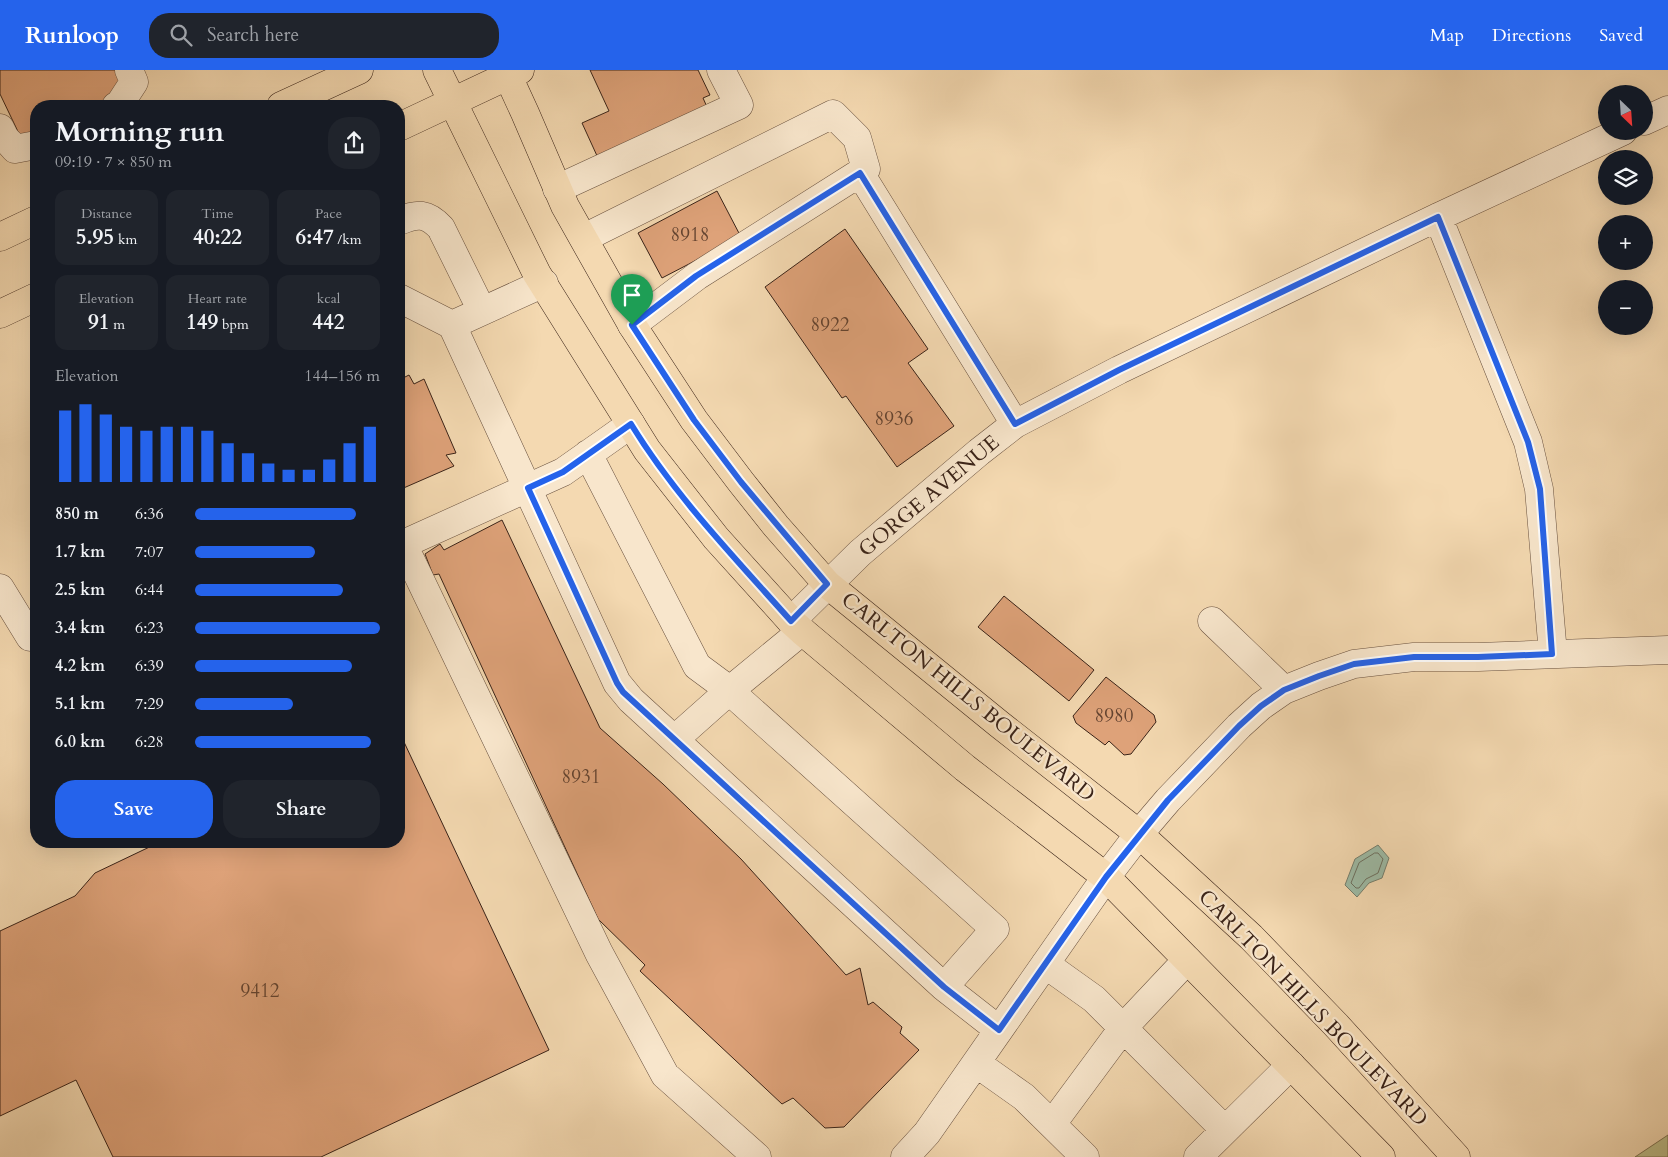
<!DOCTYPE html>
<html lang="en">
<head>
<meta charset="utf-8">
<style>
	body { margin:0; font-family:Cardo,serif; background:#20242c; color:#f1f3f6; height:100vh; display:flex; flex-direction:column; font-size:19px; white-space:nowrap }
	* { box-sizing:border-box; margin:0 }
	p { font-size:16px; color:#9ea1a6 }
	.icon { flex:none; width:28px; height:28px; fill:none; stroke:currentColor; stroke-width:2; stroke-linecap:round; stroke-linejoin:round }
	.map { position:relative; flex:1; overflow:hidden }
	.drawer { position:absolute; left:30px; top:30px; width:375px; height:748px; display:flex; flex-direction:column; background:#171b24; border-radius:20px; box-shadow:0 5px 20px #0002 }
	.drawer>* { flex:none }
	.needle { width:32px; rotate:155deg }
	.fabs { position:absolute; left:1598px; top:15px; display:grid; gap:10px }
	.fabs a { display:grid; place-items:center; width:55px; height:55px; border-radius:50%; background:#171b24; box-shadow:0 5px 20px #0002; font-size:25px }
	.pin { position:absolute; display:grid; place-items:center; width:42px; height:42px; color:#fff; margin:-51px -21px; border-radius:50% 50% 50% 0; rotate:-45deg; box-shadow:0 0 5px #0007 }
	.pin .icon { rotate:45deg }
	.round { display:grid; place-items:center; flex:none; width:52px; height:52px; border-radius:20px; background:#20242c }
	.overview { display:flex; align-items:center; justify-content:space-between; height:85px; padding:0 25px }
	h1 { font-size:28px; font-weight:800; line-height:38px }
	.metrics { display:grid; grid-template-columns:repeat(3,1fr); gap:8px; height:85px; padding:5px 25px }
	.metrics div { display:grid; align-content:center; border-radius:12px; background:#20242c; text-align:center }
	.metrics b { font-size:21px; font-weight:800 }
	.metrics small { font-size:14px; font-weight:400 }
	.metrics p { font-size:14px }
	.chart { height:140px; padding:10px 25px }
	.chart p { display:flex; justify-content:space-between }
	.chart svg { width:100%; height:90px; margin-top:5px; stroke:#2563eb; stroke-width:6 }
	.cta { display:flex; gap:10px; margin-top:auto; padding:10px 25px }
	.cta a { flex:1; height:58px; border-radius:20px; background:#2563eb; color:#fff; font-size:20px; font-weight:800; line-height:58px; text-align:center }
	.cta a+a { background:#20242c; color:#f1f3f6 }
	ul { padding:0 25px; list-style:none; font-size:16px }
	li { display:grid; grid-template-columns:80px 60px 1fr; align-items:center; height:38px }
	li i { height:12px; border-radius:6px; background:#2563eb }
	header { display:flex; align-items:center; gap:30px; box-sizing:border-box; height:70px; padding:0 25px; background:#2563eb; color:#fff }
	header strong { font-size:24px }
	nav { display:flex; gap:28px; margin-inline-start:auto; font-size:18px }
	.search { width:350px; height:45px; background:#20242c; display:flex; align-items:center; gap:12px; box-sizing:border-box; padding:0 18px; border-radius:20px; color:#9ea1a6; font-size:19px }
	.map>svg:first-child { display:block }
	.green { fill:#bdbf8a; stroke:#7c7151 }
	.water { fill:#9dbba6; stroke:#757e6d }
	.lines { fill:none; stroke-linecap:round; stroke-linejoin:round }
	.shore { stroke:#6c6f5f; stroke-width:1 }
	.building { fill:#dea279; stroke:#3a2318 }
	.minor-casing { stroke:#68503e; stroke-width:29 }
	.major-casing { stroke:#3a2318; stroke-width:29 }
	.minor { stroke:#f8e6cc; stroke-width:28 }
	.major { stroke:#f4d9b1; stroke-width:28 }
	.route-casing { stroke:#fff; stroke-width:10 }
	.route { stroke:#2563eb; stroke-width:6 }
	.labels { text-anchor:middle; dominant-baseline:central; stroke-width:4.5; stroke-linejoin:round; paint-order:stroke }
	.number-label { font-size:19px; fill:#634330 }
	.street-label { font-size:21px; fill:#3a2318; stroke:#f8e6cc }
</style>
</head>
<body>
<header>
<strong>Runloop</strong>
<div class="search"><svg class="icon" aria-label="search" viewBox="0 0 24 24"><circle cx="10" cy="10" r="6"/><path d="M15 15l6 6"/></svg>Search here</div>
<nav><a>Map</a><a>Directions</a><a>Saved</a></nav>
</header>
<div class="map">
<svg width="1668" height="1087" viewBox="0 0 1668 1087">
	<rect width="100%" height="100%" fill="#f4d9b1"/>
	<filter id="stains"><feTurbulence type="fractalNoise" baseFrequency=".004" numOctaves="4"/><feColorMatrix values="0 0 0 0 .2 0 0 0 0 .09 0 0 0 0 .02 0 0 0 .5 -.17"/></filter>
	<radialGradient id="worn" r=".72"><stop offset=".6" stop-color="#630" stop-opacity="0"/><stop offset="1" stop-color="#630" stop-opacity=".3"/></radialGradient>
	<path class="green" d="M1668,1065V1087H1635Z"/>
	<path class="water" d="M1378,775L1389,788L1382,808L1369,813L1357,827L1345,815L1355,789Z"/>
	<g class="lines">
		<path class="shore" d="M1375,783H1378L1383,789L1378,803L1366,809L1359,818H1356L1351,813L1359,793Z"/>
	</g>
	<path class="building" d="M0,0H122L131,19L94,36H36V63L22,70L0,24Z
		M590,0H698L710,25L703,28L707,37L598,88L582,53L609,41Z
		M717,121L741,167L662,208L638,163Z
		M845,159L928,279L908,293L954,356L897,397L846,326L842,328L765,217Z
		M409,305L414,314L424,309L456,383L446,385L454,396L399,420V310Z
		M502,450L600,658L663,714L741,789L846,905L860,898L868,935L873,932L902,957L900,963L919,980L844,1057L825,1058L793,1028L782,1034L640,901L645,895L598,849L439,504L433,505L425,484L440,474L444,480Z
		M1004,526L1094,600L1069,631L978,557Z
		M1106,607L1154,645L1156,652L1131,684L1124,685L1109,671L1105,675L1076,653L1073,646Z
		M404,672L549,980L321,1087H113L76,1010L0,1046V861L75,826L95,803L162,771H399V673Z"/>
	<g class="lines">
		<g class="minor-casing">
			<path id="minor" d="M116,36L119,35L134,12L129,0
				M1644,51L1668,40
				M0,58L5,68L15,79L36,75
				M860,103L1015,354
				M557,119L739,35L721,0
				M1438,147L1528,372L1539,419L1553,584
				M399,151C418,143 427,143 441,158L482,241
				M584,168L833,44L857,68L866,99L697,206L632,255
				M544,213L452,255L617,613L631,630L944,917L995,859L724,616L697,596L588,384
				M399,228L452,255
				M403,474L599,883L665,1005L757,1087
				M399,476L563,402L631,354
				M0,518L30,567
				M791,551L860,483L979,382L1015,354L1119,300L1438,147L1623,61
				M1212,551L1284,620
				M675,669L729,621L802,561
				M1045,894L1094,929L1225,1060
				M944,917L999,960
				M976,993L1024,1027L1085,1087
				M1052,1054L1123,958L1187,890
				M905,1087L927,1063L1106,807L1139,764L1168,730L1239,656L1261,636L1284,620L1319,606L1354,594L1414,587H1478L1668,580
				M1198,1087L1291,995"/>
		</g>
		<g class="major-casing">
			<path id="major" d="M437,0L537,204L647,380L716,468L791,551L802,561L965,698L1106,807L1381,1087
				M503,0L508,6L525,43L565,136L632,255L694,350L741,412L776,456L827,514L999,654L1139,764L1251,867L1336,955L1456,1087
				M281,36L359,0
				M399,57L520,0
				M0,167L36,150
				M0,244L36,227"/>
		</g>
		<use href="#minor" class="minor"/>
		<use href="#major" class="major"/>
	</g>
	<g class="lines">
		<g class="route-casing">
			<path id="route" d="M860,103L1015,354L1119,300L1438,147L1528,372L1540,419L1552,584L1478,587H1414L1354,594L1319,606L1284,620L1261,636L1239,656L1168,730L1106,807L999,960L944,917L623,622L617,613L528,418L563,402L631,354C675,426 735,488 791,551L827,514L741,412L694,350L632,255L696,206Z"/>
		</g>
		<use href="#route" class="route"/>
	</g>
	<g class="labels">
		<g class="number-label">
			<text x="690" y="165">8918</text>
			<text x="830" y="255">8922</text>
			<text x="894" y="349">8936</text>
			<text x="1114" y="646">8980</text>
			<text x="581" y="707">8931</text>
			<text x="260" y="921">9412</text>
		</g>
		<g class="street-label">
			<text transform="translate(929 426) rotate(-40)">GORGE AVENUE</text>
			<text transform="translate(968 627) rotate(39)">CARLTON HILLS BOULEVARD</text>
			<text transform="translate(1313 938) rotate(46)">CARLTON HILLS BOULEVARD</text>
		</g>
	</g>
	<rect width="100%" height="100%" filter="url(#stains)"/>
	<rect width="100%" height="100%" fill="url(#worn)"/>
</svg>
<div class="fabs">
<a><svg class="needle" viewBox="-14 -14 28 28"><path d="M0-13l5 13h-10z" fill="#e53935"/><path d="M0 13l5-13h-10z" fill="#9ea1a6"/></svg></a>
<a><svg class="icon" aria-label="layers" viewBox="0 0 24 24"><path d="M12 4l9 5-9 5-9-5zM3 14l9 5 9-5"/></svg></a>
<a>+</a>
<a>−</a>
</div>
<div class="pin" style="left:632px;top:255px;background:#1e9e55"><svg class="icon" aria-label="arrive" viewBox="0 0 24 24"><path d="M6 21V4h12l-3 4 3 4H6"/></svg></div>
<section class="drawer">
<div class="overview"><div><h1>Morning run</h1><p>09:19 · 7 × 850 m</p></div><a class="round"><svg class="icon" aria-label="share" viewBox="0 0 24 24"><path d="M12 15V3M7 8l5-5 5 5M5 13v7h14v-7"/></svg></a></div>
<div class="metrics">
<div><p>Distance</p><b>5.95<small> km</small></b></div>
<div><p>Time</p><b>40:22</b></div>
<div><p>Pace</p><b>6:47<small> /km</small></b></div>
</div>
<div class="metrics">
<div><p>Elevation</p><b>91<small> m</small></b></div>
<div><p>Heart rate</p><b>149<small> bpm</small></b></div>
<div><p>kcal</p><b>442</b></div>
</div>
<div class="chart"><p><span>Elevation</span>144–156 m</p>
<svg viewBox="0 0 160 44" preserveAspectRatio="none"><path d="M5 44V9M15 44V6M25 44V11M35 44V17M45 44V19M55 44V17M65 44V17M75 44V19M85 44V25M95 44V30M105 44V35M115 44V38M125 44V38M135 44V33M145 44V25M155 44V17"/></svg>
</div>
<ul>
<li><b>850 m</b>6:36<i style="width:87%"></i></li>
<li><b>1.7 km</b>7:07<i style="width:65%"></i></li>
<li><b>2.5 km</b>6:44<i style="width:80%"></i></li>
<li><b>3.4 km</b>6:23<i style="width:100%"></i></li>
<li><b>4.2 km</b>6:39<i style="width:85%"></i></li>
<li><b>5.1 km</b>7:29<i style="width:53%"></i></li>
<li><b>6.0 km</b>6:28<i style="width:95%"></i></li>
</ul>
<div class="cta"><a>Save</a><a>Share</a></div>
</section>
</div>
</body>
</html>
